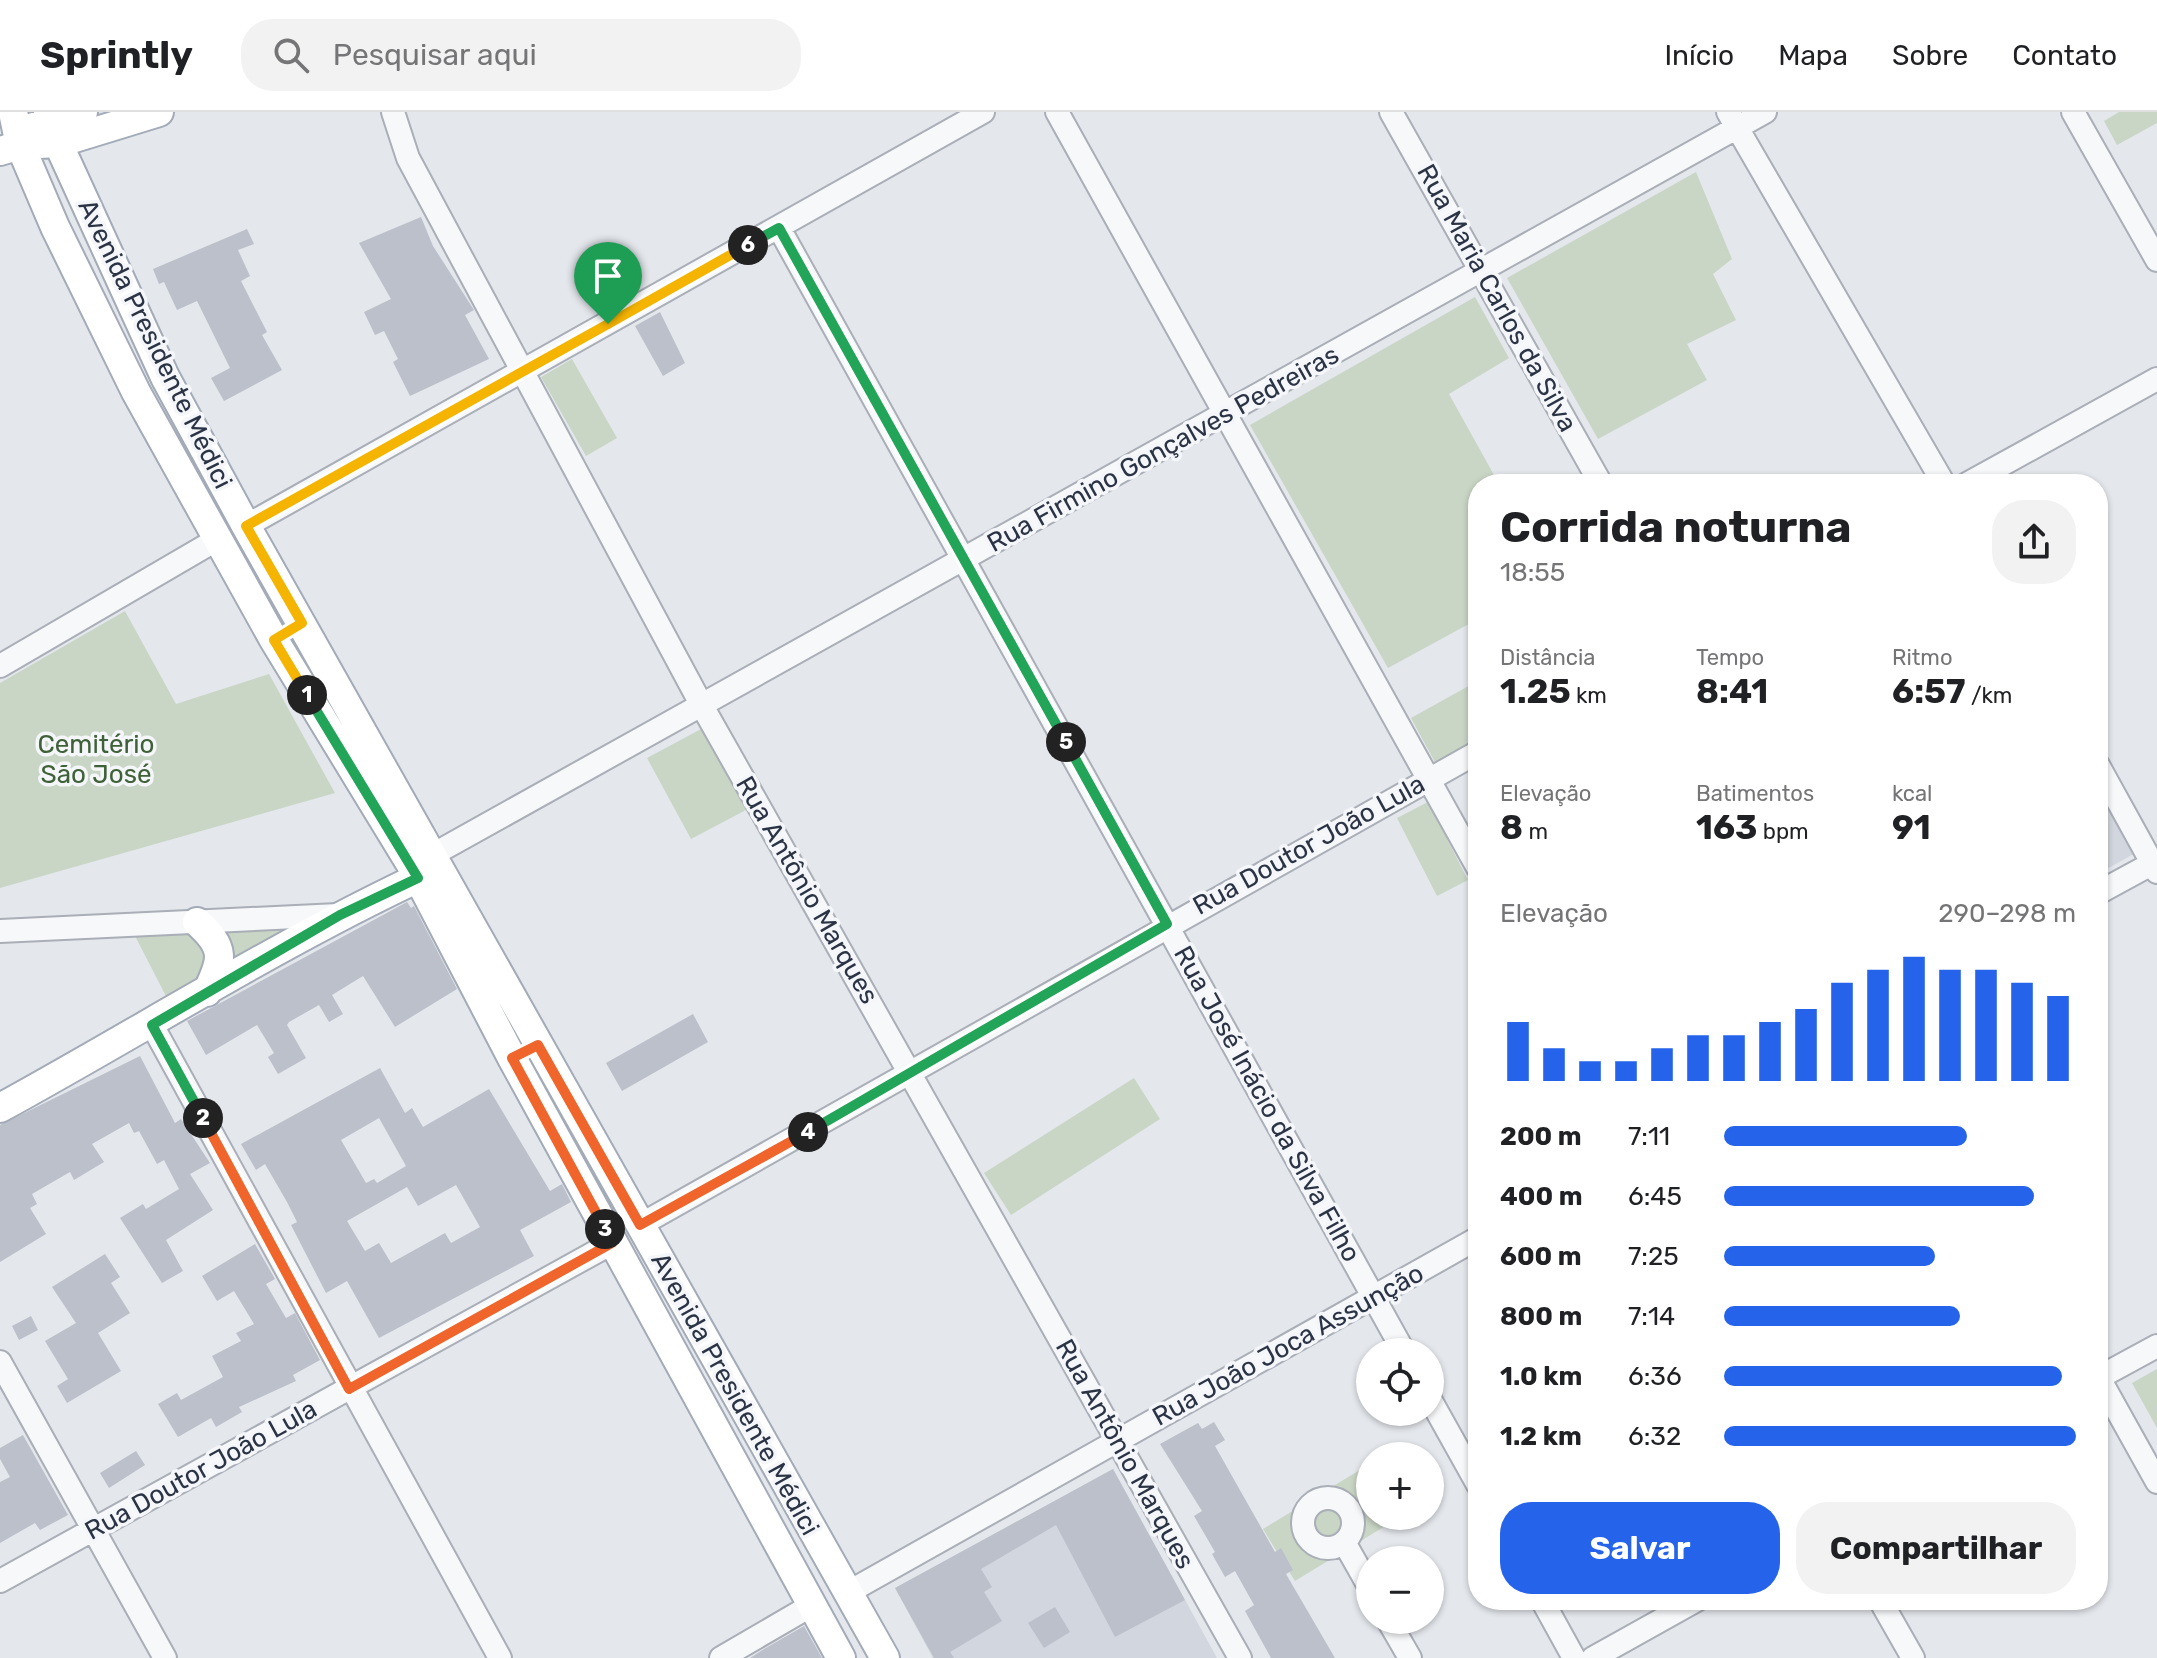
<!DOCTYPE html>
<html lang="pt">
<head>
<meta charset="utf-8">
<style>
	body { margin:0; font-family:Rubik,sans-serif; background:#f2f2f2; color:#202124; height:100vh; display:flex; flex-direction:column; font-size:30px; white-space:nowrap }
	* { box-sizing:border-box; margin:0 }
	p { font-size:26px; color:#757577 }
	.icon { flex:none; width:44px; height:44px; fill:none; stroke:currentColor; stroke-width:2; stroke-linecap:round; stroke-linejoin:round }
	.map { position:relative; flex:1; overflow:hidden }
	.drawer { position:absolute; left:1468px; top:362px; width:640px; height:1136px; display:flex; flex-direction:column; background:#fff; border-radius:32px; box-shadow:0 2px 6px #0004 }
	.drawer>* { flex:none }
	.buttons { position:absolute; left:1356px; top:1226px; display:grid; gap:16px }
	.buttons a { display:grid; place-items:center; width:88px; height:88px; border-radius:50%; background:#fff; box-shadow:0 2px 6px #0004; font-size:40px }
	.pin { position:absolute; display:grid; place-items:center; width:68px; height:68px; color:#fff; margin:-82px -34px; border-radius:50% 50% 50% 0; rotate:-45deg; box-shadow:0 0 8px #0007 }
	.pin .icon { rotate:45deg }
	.km { position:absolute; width:40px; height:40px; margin:-20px; border-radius:50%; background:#222; color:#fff; font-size:22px; line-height:40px; text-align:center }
	.round { display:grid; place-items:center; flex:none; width:84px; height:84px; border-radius:32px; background:#f2f2f2 }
	.overview { display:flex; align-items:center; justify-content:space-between; height:136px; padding:0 32px }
	h1 { font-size:44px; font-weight:700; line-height:60px }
	.figures { display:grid; grid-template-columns:repeat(3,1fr); gap:12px; height:136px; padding:8px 32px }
	.figures div { display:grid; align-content:center }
	.figures b { font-size:34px; font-weight:700 }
	.figures small { font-size:22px; font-weight:400 }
	.figures p { font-size:22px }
	.chart { height:224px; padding:16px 32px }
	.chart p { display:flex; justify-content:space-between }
	.chart svg { width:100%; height:144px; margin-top:8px; stroke:#2563eb; stroke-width:6 }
	.primary-button { display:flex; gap:16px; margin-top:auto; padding:16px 32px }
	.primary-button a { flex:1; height:92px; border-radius:32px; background:#2563eb; color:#fff; font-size:32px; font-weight:700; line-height:92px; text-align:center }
	.primary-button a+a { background:#f2f2f2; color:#202124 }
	ul { padding:0 32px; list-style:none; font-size:26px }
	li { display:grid; grid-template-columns:128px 96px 1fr; align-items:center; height:60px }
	li i { height:20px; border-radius:10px; background:#2563eb }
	header { display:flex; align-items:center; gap:48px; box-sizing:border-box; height:112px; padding:0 40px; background:#fff; border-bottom:2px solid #e0e0e0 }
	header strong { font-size:38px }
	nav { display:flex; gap:44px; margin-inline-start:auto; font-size:28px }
	.search { width:560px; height:72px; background:#f2f2f2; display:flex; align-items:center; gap:20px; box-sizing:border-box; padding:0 28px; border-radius:32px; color:#757577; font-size:30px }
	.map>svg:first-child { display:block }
	.built { fill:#d2d6de }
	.green { fill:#c9d6c5 }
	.building { fill:#bbc0ca; fill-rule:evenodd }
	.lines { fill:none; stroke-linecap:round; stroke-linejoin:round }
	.minor-casing { stroke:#a9aeb7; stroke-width:26 }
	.major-casing { stroke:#a3abb8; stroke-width:32 }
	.minor { stroke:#f7f8fa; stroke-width:22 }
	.major { stroke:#fff; stroke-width:28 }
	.split-1-casing { stroke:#fff; stroke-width:16 }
	.split-2-casing { stroke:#fff; stroke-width:16 }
	.split-3-casing { stroke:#fff; stroke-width:16 }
	.split-4-casing { stroke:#fff; stroke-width:16 }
	.split-5-casing { stroke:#fff; stroke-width:16 }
	.split-6-casing { stroke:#fff; stroke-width:16 }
	.split-7-casing { stroke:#fff; stroke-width:16 }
	.split-1 { stroke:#f5b400; stroke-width:10 }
	.split-2 { stroke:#22a559; stroke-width:10 }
	.split-3 { stroke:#f0652b; stroke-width:10 }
	.split-4 { stroke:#f0652b; stroke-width:10 }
	.split-5 { stroke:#22a559; stroke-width:10 }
	.split-6 { stroke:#22a559; stroke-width:10 }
	.split-7 { stroke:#f5b400; stroke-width:10 }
	.labels { text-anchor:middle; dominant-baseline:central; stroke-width:7; stroke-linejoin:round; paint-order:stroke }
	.street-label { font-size:26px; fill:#2b3445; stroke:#f4f6f9 }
	.park-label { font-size:26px; fill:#3f6138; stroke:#f4f6f9 }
</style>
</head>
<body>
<header>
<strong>Sprintly</strong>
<div class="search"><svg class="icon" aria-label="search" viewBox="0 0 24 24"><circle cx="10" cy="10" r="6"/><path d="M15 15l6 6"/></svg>Pesquisar aqui</div>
<nav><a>Início</a><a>Mapa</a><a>Sobre</a><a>Contato</a></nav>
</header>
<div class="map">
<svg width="2157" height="1546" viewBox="0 0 2157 1546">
	<rect width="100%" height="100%" fill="#e4e7ec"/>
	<path class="built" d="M2098,667L2139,739L2098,762Z
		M1113,1357L1217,1546H933L895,1476Z"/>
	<path class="green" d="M2119,0H2157V11L2117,33L2104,9Z
		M1696,60L1732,147L1713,162L1736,208L1687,232L1707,268L1598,327L1507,166Z
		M1475,185L1509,246L1449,282L1499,372H1478V507L1388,556L1250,313Z
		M572,247L617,326L586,344L541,265Z
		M125,499L176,592L269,562L335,681L0,776V571Z
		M1474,571L1478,579V629L1436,652L1411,606Z
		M703,616L746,698L691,727L647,646Z
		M1428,690L1468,768L1437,784L1397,706Z
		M306,816L169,890L133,820Z
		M1134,966L1160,1007L1011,1103L984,1061Z
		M2157,1257V1316L2132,1271Z
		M1363,1356L1370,1368V1404H1392L1395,1408L1295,1469L1263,1417Z"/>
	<path class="building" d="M421,105L433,134L474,198L465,203L489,247L410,284L393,250L398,247L384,219L375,223L364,200L391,187L359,131Z
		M247,117L254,132L238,138L250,164L241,169L267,220L262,223L282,258L224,289L211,266L230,256L197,189L177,198L164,170L159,172L153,157Z
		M660,200L685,251L663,264L635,214Z
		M407,790L411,796L414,794L457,877L395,915L363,864L332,883L343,902L329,910L319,893L289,910L287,913L306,946L278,962L268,945L274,941L257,913L206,943L187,909Z
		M693,902L708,930L622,979L606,951Z
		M140,944L175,1011L181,1007L210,1051L190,1062L213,1098L166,1128L183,1159L162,1171L120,1106L143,1092L146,1097L179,1077L164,1048L157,1052L139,1019L134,1021L129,1011L92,1032L104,1050L74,1068L70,1060L32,1082L37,1092L30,1096L46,1122L0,1150V1013Z
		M380,956L405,1001L412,996L423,1015L489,977L550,1079L562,1072L571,1090L520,1118L534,1144L379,1226L347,1169L326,1181L291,1113L297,1110L287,1090L265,1052L256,1058L241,1032ZM379,1006L406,1054L377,1071L374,1067L366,1071L341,1028ZM456,1073L480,1115L451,1131L445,1121L391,1151L379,1131L365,1139L347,1109L407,1075L418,1094Z
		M255,1132L275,1167L266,1172L286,1206L295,1201L320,1248L293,1263L296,1269L239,1295L242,1300L216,1315L211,1306L178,1325L158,1292L177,1281L181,1288L223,1265L212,1244L241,1229L236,1221L254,1212L234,1179L217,1189L202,1164Z
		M105,1142L120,1165L111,1171L130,1201L98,1221L121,1259L67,1291L57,1274L68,1267L45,1229L76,1211L52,1175Z
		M31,1204L38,1218L19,1228L12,1214Z
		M1214,1310L1225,1328L1215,1334L1275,1440L1281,1436L1293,1458L1286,1462L1335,1546H1271L1245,1499L1254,1493L1235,1459L1225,1465L1212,1442L1215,1440L1194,1404L1202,1399L1160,1332L1198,1311L1202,1317Z
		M23,1323L68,1403L40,1418L35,1411L0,1431V1370L10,1365L0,1347V1336Z
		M136,1339L145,1353L109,1376L100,1361Z
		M1113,1357L1185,1488L1115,1525L1056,1413L981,1457L992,1475L984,1480L1002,1509L950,1540L954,1546H934L895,1476Z
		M1055,1495L1070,1520L1044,1536L1028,1511Z
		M804,1514L822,1546H750L764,1537Z"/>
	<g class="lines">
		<g class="minor-casing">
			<path id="minor" d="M393,0L408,46L701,592L1240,1546
				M1057,0L1478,756
				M1391,0L1601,372
				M1728,0L1944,372
				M2073,0L2157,148
				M779,116L1404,1240
				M1967,372L2157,267
				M246,414L983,0
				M0,554L216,428
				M2098,653L2157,760
				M434,742L1765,0
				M2098,781L2157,749
				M0,819L338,803
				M152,913L500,1546
				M640,1113L1478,640
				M0,1250L165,1546
				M2098,1264L2157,1370
				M2098,1266L2157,1234
				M1430,1287L1478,1373
				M1303 1411a25 25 0 1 1 50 0a25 25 0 1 1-50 0Z
				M1344,1430L1370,1476
				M0,1469L612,1131
				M847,1481L1478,1126
				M1542,1488L1574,1546
				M1880,1488L1913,1546
				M1388,1508L1410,1546
				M721,1546L812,1493
				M1593,1546L1697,1488"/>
		</g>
		<g class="major-casing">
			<path id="major" d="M13,0L20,33L55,115L136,280L274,528L413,756L512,946L841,1546
				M48,0L58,31L165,265L246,414L885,1546
				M34,15L83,0
				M0,39L20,33L58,31L159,0
				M197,810C226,836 223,847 207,880
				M0,996C139,920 274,834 418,766"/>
		</g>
		<use href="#minor" class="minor"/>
		<use href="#major" class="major"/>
	</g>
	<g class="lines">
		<g class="split-1-casing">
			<path id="split-1" d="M307,583L274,528L302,511L246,414L608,212"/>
		</g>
		<g class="split-2-casing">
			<path id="split-2" d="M203,1006L152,913L340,803L418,766L307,583"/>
		</g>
		<g class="split-3-casing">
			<path id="split-3" d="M203,1006L349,1277L612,1131L605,1117"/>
		</g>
		<g class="split-4-casing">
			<path id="split-4" d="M605,1117L512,946L538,933L640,1113L808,1020"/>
		</g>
		<g class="split-5-casing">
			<path id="split-5" d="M808,1020L1167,812L1066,630"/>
		</g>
		<g class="split-6-casing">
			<path id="split-6" d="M748,133L779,116L1066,630"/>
		</g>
		<g class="split-7-casing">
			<path id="split-7" d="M608,212L748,133"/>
		</g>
		<use href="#split-1" class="split-1"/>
		<use href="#split-2" class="split-2"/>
		<use href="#split-3" class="split-3"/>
		<use href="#split-4" class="split-4"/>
		<use href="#split-5" class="split-5"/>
		<use href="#split-6" class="split-6"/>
		<use href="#split-7" class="split-7"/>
	</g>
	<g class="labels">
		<g class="street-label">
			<text transform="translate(1497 186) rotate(61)">Rua Maria Carlos da Silva</text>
			<text transform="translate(155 232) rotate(64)">Avenida Presidente Médici</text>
			<text transform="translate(1163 337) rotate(-29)">Rua Firmino Gonçalves Pedreiras</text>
			<text transform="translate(1309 733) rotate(-29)">Rua Doutor João Lula</text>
			<text transform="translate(807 778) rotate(60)">Rua Antônio Marques</text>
			<text transform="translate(1267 992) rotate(61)">Rua José Inácio da Silva Filho</text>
			<text transform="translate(1288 1233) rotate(-29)">Rua João Joca Assunção</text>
			<text transform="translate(735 1282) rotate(61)">Avenida Presidente Médici</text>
			<text transform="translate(1125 1342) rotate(61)">Rua Antônio Marques</text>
			<text transform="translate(201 1358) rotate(-29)">Rua Doutor João Lula</text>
		</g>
		<g class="park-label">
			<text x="96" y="632">Cemitério<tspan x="96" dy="30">São José</tspan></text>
		</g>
	</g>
</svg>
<div class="buttons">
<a><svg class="icon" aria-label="locate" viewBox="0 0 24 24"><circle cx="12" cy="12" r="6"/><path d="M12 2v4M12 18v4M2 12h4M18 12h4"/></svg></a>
<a>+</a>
<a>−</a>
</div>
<div class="pin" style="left:608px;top:212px;background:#1e9e55"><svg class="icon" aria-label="arrive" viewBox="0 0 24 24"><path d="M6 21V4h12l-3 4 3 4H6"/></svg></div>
<b class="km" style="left:307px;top:583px">1</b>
<b class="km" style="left:203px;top:1006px">2</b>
<b class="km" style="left:605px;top:1117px">3</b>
<b class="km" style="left:808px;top:1020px">4</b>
<b class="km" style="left:1066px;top:630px">5</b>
<b class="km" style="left:748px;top:133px">6</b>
<section class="drawer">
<div class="overview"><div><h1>Corrida noturna</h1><p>18:55</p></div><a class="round"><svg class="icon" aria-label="share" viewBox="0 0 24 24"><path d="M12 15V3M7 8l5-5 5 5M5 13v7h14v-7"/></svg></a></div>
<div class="figures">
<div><p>Distância</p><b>1.25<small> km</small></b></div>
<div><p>Tempo</p><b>8:41</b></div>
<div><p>Ritmo</p><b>6:57<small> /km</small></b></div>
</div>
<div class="figures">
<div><p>Elevação</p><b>8<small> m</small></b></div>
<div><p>Batimentos</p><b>163<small> bpm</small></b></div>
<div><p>kcal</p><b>91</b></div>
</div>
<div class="chart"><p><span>Elevação</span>290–298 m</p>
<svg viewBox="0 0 160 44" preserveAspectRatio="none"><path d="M5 44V26M15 44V34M25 44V38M35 44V38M45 44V34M55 44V30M65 44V30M75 44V26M85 44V22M95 44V14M105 44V10M115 44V6M125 44V10M135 44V10M145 44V14M155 44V18"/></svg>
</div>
<ul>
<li><b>200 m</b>7:11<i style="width:69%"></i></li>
<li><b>400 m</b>6:45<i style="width:88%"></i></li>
<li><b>600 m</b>7:25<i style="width:60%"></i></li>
<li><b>800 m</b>7:14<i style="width:67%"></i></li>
<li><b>1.0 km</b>6:36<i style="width:96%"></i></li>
<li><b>1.2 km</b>6:32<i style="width:100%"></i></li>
</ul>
<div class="primary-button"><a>Salvar</a><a>Compartilhar</a></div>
</section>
</div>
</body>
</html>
